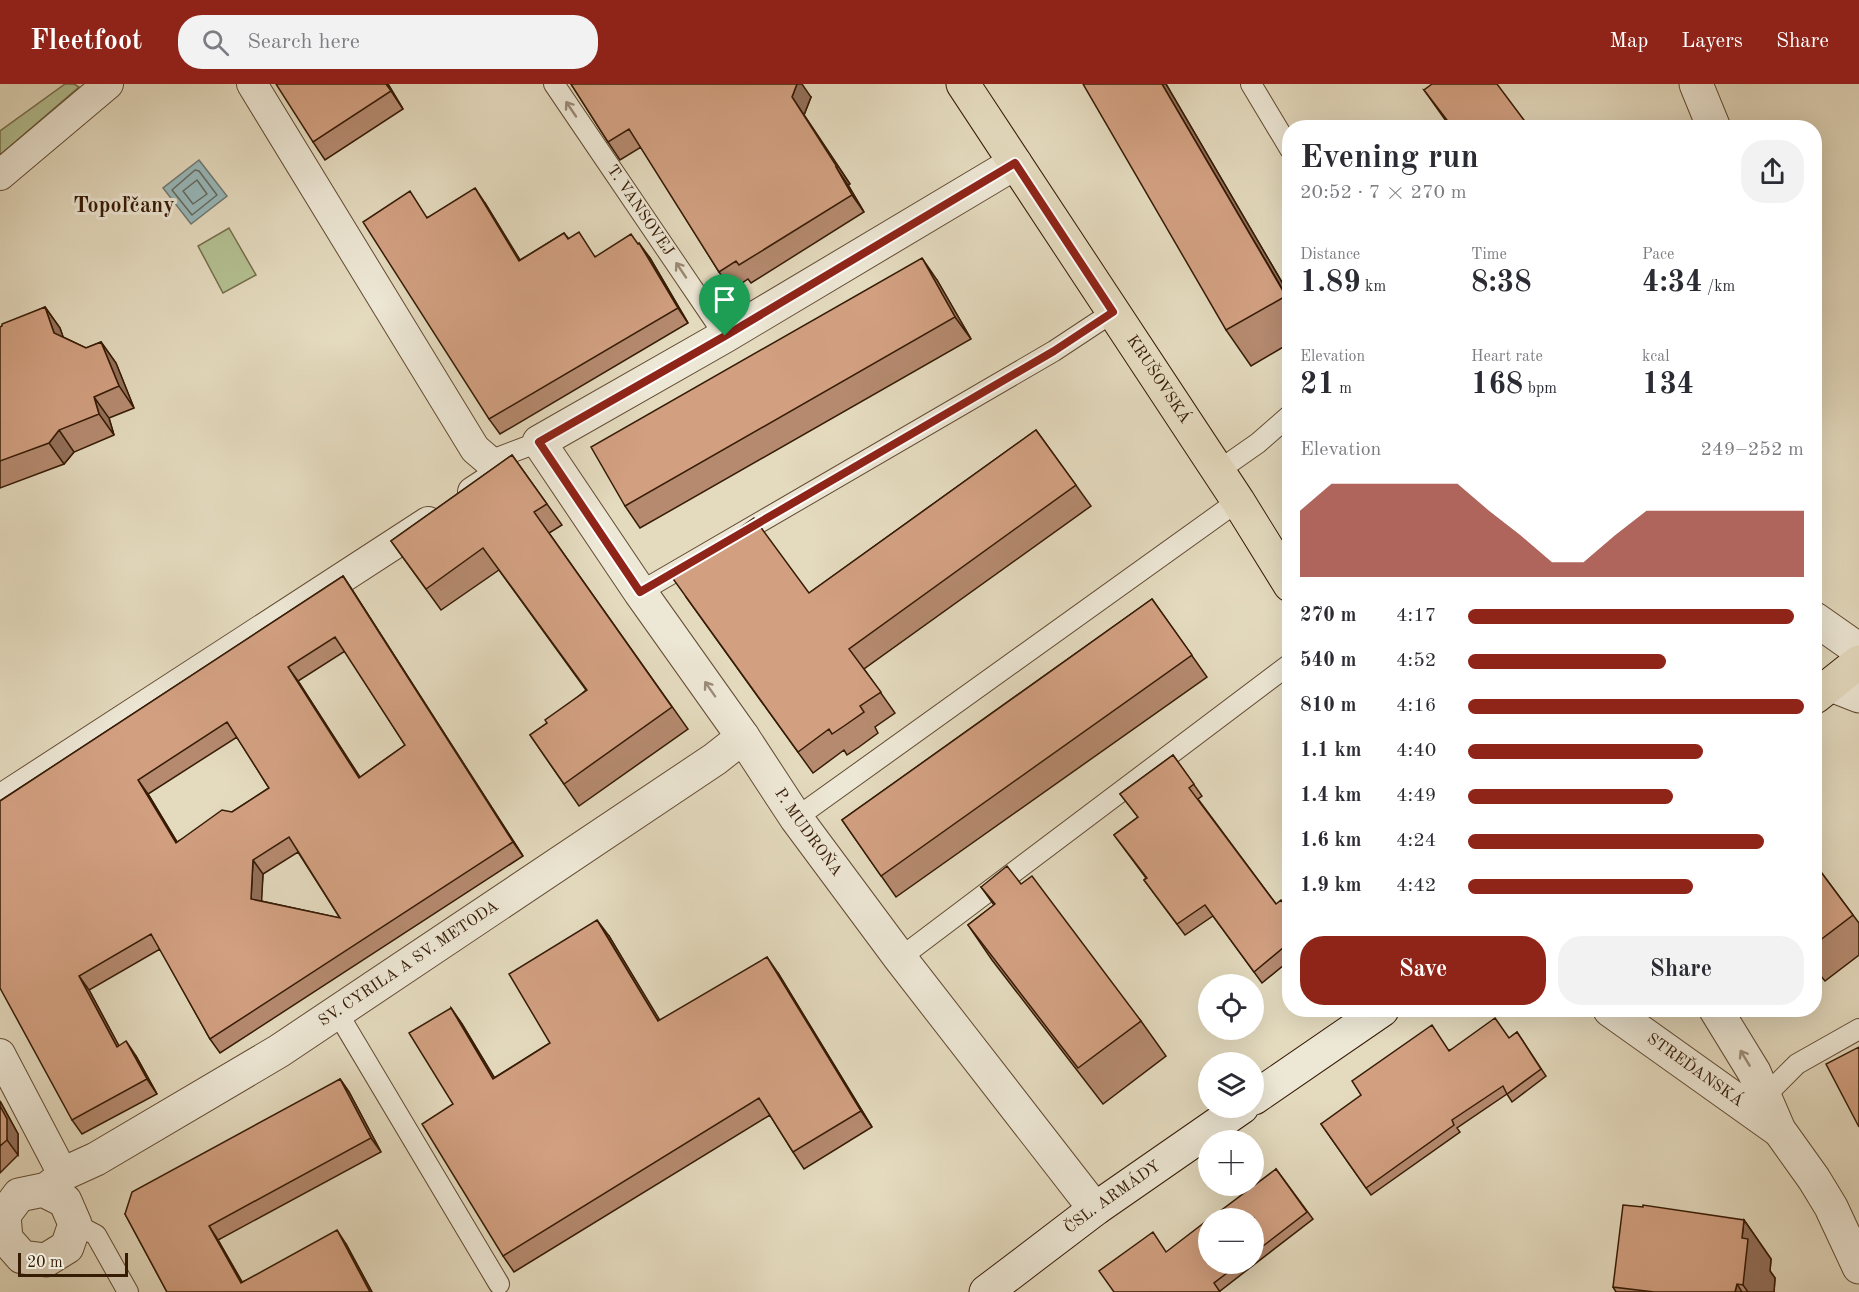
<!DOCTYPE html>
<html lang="en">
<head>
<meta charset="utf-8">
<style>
	body { margin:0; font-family:"Old Standard TT",serif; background:#f2f2f3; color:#2b2b33; height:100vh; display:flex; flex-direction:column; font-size:22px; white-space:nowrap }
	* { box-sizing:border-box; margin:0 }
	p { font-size:20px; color:#7c7c81 }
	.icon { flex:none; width:33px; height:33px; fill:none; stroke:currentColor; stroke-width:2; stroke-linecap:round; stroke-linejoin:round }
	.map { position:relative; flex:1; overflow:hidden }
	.panel { position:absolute; left:1282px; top:36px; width:540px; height:897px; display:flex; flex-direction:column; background:#fff; border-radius:24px; box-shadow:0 6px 24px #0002 }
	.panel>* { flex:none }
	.tools { position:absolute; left:1198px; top:890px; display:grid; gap:12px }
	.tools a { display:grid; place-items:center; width:66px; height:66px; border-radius:50%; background:#fff; box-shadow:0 6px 24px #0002; font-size:30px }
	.scale { position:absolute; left:18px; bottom:15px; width:110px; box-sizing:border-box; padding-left:6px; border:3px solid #361b05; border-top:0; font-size:16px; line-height:21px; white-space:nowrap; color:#361b05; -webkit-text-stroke:4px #ede7d5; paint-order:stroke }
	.pin { position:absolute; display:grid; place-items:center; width:51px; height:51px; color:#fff; margin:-62px -26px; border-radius:50% 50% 50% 0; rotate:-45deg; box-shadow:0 0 6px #0007 }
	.pin .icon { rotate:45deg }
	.round { display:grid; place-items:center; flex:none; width:63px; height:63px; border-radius:24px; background:#f2f2f3 }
	.summary { display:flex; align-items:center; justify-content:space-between; height:102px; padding:0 18px }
	h1 { font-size:33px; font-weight:600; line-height:45px }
	.metrics { display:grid; grid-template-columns:repeat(3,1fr); gap:9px; height:102px; padding:6px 18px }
	.metrics div { display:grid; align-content:center }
	.metrics b { font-size:30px; font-weight:600 }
	.metrics small { font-size:16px; font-weight:400 }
	.metrics p { font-size:16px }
	.chart { height:168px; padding:12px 18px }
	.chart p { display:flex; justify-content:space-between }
	.chart svg { width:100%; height:108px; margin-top:6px; fill:#8f2418; opacity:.7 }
	.cta { display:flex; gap:12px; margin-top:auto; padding:12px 18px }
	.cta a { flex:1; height:69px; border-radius:24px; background:#8f2418; color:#fff; font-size:24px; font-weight:600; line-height:69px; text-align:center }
	.cta a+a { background:#f2f2f3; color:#2b2b33 }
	ul { padding:0 18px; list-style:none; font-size:20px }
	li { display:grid; grid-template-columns:96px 72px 1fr; align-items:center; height:45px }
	li i { height:15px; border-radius:8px; background:#8f2418 }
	header { display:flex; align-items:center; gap:36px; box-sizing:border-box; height:84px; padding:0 30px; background:#8f2418; color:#fff }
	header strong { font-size:28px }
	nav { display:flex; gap:33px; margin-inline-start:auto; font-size:21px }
	.search { width:420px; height:54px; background:#f2f2f3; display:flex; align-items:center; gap:15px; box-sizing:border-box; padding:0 21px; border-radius:24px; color:#7c7c81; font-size:22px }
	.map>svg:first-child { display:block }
	.green { fill:#b4c092; stroke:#756e4c; stroke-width:1.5 }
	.water { fill:#98b8ba; stroke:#717972; stroke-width:1.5 }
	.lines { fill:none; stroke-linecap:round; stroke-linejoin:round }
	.shore { stroke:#676a60; stroke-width:1.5 }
	.service-casing { stroke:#624b33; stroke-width:22 }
	.pedestrian-casing { stroke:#624b33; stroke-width:32 }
	.minor-casing { stroke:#624b33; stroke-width:35 }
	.secondary-casing { stroke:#361b05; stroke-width:35 }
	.primary-casing { stroke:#361b05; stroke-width:35 }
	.service { stroke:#ede7d5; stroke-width:20 }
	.pedestrian { stroke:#ede7d5; stroke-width:30 }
	.minor { stroke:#ede7d5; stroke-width:33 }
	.secondary { stroke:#ede7d5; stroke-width:33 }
	.primary { stroke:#e4dabe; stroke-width:33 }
	.wall { fill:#b58a6f; stroke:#361b05; stroke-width:1.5; fill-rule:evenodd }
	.shaded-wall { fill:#93705a; stroke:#361b05; stroke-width:1.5 }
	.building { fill:#d2a081; stroke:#361b05; stroke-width:1.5; fill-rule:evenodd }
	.oneway { stroke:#9b8b77 }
	.route-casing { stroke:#fff; stroke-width:12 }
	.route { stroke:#8f2418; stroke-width:8 }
	.labels { text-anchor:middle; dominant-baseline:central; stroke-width:6; stroke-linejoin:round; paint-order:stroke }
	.street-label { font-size:16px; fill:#361b05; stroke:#ede7d5 }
	.district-label { font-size:22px; font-weight:bold; fill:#361b05; stroke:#ede7d5 }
</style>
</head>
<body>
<header>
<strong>Fleetfoot</strong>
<div class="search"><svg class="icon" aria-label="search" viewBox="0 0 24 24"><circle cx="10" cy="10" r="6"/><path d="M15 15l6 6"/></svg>Search here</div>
<nav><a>Map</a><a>Layers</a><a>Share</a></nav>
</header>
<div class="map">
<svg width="1859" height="1208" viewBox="0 0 1859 1208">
	<rect width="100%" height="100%" fill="#e4dabe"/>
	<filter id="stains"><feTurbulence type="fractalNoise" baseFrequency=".00333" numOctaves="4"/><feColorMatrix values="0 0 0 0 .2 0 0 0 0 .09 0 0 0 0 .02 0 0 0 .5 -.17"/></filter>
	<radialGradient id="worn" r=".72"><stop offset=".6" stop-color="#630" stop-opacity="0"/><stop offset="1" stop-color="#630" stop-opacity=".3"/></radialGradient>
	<path class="green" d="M65,0H74L79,3L0,71V47Z
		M229,144L256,191L223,209L198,162Z"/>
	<path class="water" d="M199,76L227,112L191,140L163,104Z"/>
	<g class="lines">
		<path class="shore" d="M195,86L199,87L217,111L192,131L172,106Z
			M197,96L207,110L193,120L183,107Z"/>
		<g class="service-casing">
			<g id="service">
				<path id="s1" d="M554,0L725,252"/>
				<path d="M1251,0L1290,65"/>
				<path d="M489,377L539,358"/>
				<path d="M1218,387L1258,359L1290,331"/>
				<path d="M640,508L1054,267L1113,228"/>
				<path d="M796,734L1238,417"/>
				<path d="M900,874L1290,580"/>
				<path d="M337,928L499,1200"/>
				<path d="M1764,1013L1797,980L1859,945"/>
				<path d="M75,1140L96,1151L128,1208"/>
			</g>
		</g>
		<g class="pedestrian-casing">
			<path id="pedestrian" d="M252,0L475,365L489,377L499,391L473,408
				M0,91L108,0
				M0,716L428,438
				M0,970L63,1090L46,1104"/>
		</g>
		<g class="minor-casing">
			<g id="minor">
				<path d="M1696,0L1714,44"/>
				<path id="s2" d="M1015,79L725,252L539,358L640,508L743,653L796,734L900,874L1095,1125"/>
				<path d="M1815,535L1859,566"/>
				<path d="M1831,601L1859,612"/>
				<path id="s3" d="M1610,926L1777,1045"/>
				<path d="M1716,926L1754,988L1779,1046L1814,1095L1831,1123L1859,1183"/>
				<path id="s4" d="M63,1090L96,1075L279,967L715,675L743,653"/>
				<path d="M43,1106L65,1117L75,1140L67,1163L46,1176L22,1173L6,1155L4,1131L19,1111Z"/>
			</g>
		</g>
		<g class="secondary-casing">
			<g id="secondary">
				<path d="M1254,1014L1382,926"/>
				<path id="s5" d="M986,1208L1095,1125L1242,1023"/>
			</g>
		</g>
		<g class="primary-casing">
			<g id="primary">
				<path id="s6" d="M963,0L1238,417L1290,501"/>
				<path d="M1815,613L1859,578"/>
			</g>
		</g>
		<use href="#service" class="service"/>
		<use href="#pedestrian" class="pedestrian"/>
		<use href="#minor" class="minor"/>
		<use href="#secondary" class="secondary"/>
		<use href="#primary" class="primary"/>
	</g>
	<path class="wall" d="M388,0L403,25L325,76L313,58Z
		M571,0L811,13L804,31L850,100L848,101L864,128L751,199L748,195L732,206L719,188L641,63L620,76L608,58Z
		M1166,0L1290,212V259L1251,282L1226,246Z
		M1424,6L1530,44H1451Z
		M485,119L520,176L564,149L569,155L596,173L638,160L650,174L688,239L500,350L489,335L428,133Z
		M937,196L971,255L640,444L625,422Z
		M45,223L60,244L63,253L86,264L101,258L116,279L134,324L109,334L114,351L74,368L64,380L0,404V243Z
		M1036,346L1091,422L864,585L895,629L875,643L878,649L859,663L847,671L844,666L813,689L686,513L809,509Z
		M512,371L562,441L549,449L688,645L579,722L530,651L547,639L586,606L499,486L441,526L391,457Z
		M343,492L523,772L220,969L210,955L160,865L89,906L119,962L136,972L157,1010L82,1050L72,1036L0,717ZM345,567L405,661L360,693L298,597ZM237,653L269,704L232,728L177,758L148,710ZM298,768L340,834L261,817L263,790Z
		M1152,515L1207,593L896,813L842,736Z
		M1173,671L1202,712L1198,715L1276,820L1290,828V876L1262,899L1213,832L1185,851L1144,796L1146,794L1114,751L1138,733L1120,710Z
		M1815,780L1859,839V871L1825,897L1815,885Z
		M1021,800L1141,937L1166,972L1103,1020L992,876L968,841L994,821L981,803Z
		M609,852L659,937L778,889L872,1043L804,1085L793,1068L770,1031L514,1188L503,1172L453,1020L451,924L462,940L494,994L550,959Z
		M1517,948L1546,992L1512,1018L1507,1010L1457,1044L1460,1048L1371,1111L1321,1040L1449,966L1509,954Z
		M340,995L349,1008L381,1068L218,1156L242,1198L346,1160L372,1208H167L125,1130Z
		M0,1017L18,1050V1071L0,1089Z
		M1276,1085L1313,1135L1220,1207L1166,1168L1209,1179H1254V1134Z
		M1744,1136L1771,1175L1770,1187L1775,1194L1774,1208H1616L1613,1203Z"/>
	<path class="shaded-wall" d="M386,0H388L403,25L391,7Z
		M797,0H802L811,13L804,31L850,100L792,13Z
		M1162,0H1166L1290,212V218Z
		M836,83L848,101L864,128L852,111Z
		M475,104L485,119L529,191L519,177Z
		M639,159L650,174L688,239L678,224Z
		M922,174L937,196L971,255L955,233Z
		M45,223L60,244L69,270L54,249Z
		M101,258L116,279L134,324L119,302Z
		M94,313L109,334L114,351L99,330Z
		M59,346L74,368L64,380L49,359Z
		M343,492L353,507L523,772L513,758Z
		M288,583L298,597L369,708L359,694Z
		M138,696L148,710L186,773L176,759Z
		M253,776L263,790L261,829L251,815Z
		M597,836L609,852L670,953L658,937Z
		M767,873L778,889L872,1043L861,1027Z
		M79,892L89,906L127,977L117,963Z
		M451,924L462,940L505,1011L493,995Z
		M126,957L136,972L157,1010L147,995Z
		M340,995L349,1008L381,1068L371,1054Z
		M0,1017L18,1050V1071L7,1056L0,1022Z
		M1744,1136L1771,1175L1770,1187L1775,1194L1774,1208H1748L1743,1201L1742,1154Z
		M209,1142L218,1156L248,1208L241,1199Z
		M337,1146L346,1160L372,1208H370Z
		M1737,1200L1742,1208H1735Z"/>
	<path class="building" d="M276,0H386L391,7L313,58Z
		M571,0H797L792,13L837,83H836L852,111L739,181L736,177L719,188L629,45L608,58Z
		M1083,0H1162L1286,212L1226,246Z
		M1432,0H1497L1530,44H1453L1424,6Z
		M475,104L519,177L564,149L568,155L579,148L595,173L631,150L638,160L639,159L678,224L489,335L363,138L410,107L427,134Z
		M922,174L955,233L625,422L591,363Z
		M45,223L54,249L86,264L101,258L119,302L94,313L99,330L59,346L49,359L0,377V243L2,242V240Z
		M1036,346L1076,401L849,565L881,608L860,622L864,628L844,642L832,650L829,645L798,668L671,492L754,434L809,509Z
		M512,371L547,420L534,428L672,623L564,700L530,651L547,639L545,636L587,606L483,464L426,505L391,457Z
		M343,492L513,758L210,955L151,850L79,892L117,963L126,957L147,995L72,1036L0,904V717ZM335,553L405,661L359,694L288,583ZM227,638L269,704L232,728L222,726L176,759L138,696ZM289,753L340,834L251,815L253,776Z
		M1152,515L1192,571L881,792L842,736Z
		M1173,671L1194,700L1189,704L1276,820L1281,816L1290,828V858L1254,888L1205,821L1177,840L1144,796L1147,794L1114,751L1138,733L1120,710Z
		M1815,780L1853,831L1815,860Z
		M1007,782L1021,800L1032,792L1141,937L1078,984L968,841L995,820L981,803Z
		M597,836L658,937L767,873L861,1027L793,1068L759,1014L503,1172L422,1040L453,1020L409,949L451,924L493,995L550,959L509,890Z
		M1495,934L1509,954L1517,948L1541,985L1507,1010L1503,1002L1452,1036L1454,1041L1366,1104L1321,1040L1361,1011L1352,997L1432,941L1449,967Z
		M1859,963V1043L1826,980Z
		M340,995L371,1054L209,1142L241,1199L337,1146L370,1208H167L125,1130L132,1108Z
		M0,1022L7,1035V1056L0,1062Z
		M1276,1085L1307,1128L1254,1169V1134H1211Z
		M1623,1121L1643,1123V1121L1744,1136L1742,1154L1748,1155L1743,1201L1737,1200L1735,1208H1654L1613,1203Z
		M1209,1135V1179H1240L1214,1199L1220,1208H1114L1099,1187L1153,1148L1166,1168Z"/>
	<defs><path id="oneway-shaft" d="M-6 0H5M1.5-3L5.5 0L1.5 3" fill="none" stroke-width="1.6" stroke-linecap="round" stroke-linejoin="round" transform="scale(1.5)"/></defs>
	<g class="oneway">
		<use href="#oneway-shaft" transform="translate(571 25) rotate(-124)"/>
		<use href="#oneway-shaft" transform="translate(681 186) rotate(-124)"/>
		<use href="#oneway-shaft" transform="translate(710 605) rotate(-125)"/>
		<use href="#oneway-shaft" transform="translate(1745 974) rotate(-121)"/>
	</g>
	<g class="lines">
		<g class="route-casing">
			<path id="route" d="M1015,79L1113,228L1054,267L640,508L539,358L725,252Z"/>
		</g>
		<use href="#route" class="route"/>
	</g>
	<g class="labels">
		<g class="street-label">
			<text stroke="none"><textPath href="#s1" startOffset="153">T. VANSOVEJ</textPath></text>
			<text stroke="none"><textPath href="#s6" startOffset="354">KRUŠOVSKÁ</textPath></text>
			<text stroke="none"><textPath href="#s2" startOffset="1026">P. MUDROŇA</textPath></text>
			<text stroke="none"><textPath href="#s4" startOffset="405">SV. CYRILA A SV. METODA</textPath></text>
			<text stroke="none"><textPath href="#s3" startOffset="104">STREĎANSKÁ</textPath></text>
			<text stroke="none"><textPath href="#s5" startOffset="158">ČSL. ARMÁDY</textPath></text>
		</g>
		<g class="district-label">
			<text x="124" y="122">Topoľčany</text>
		</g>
	</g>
	<rect width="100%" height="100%" filter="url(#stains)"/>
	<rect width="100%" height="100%" fill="url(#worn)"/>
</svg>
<div class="tools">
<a><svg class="icon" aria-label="locate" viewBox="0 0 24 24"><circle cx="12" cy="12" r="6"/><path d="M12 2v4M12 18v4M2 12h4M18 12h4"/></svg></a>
<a><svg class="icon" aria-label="layers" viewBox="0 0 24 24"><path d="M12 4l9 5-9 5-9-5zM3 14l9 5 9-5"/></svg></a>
<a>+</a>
<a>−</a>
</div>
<div class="scale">20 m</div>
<div class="pin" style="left:725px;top:252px;background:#1e9e55"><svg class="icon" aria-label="arrive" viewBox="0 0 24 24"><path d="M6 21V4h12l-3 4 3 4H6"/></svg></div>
<section class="panel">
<div class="summary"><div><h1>Evening run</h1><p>20:52 · 7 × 270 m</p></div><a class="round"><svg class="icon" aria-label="share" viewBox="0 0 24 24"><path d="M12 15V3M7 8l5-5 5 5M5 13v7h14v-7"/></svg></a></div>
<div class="metrics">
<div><p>Distance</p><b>1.89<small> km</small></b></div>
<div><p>Time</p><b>8:38</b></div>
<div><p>Pace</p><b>4:34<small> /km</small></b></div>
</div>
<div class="metrics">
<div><p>Elevation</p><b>21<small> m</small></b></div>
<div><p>Heart rate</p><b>168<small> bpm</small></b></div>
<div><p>kcal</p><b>134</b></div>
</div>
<div class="chart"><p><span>Elevation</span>249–252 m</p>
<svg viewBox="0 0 160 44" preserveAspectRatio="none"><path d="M0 44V17L10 6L20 6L30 6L40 6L50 6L60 17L70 27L80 38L90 38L100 27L110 17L120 17L130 17L140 17L150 17L160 17V44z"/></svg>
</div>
<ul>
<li><b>270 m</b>4:17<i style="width:97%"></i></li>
<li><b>540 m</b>4:52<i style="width:59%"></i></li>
<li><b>810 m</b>4:16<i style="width:100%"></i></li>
<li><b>1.1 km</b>4:40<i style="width:70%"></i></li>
<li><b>1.4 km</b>4:49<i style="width:61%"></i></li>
<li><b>1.6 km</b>4:24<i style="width:88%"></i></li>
<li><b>1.9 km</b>4:42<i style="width:67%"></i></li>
</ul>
<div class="cta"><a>Save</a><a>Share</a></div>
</section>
</div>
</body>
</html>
